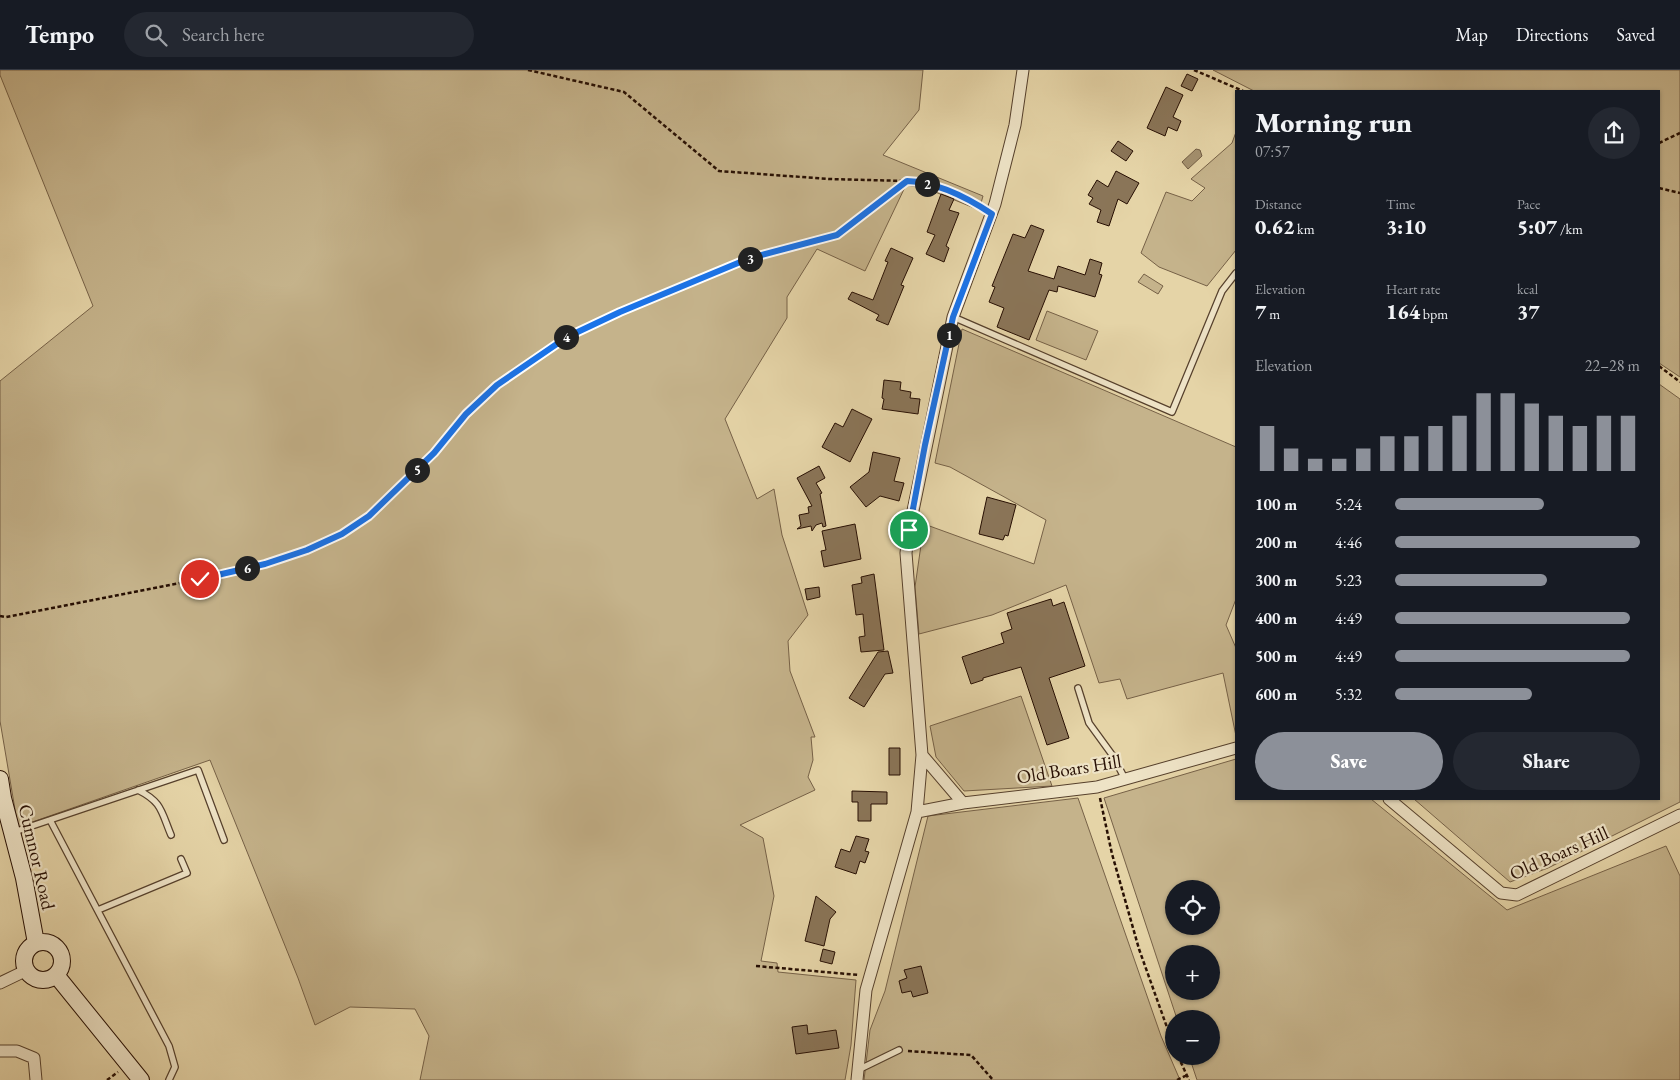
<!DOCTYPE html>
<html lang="en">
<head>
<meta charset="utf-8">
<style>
	body { margin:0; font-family:"EB Garamond",serif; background:#242831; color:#f1f3f6; height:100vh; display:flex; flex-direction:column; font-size:19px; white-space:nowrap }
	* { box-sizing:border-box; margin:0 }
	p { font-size:16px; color:#9ea1a6 }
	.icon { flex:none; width:28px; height:28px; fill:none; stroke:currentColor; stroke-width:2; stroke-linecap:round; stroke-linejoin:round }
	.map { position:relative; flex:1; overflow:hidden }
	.side { position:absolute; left:1235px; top:20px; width:425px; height:710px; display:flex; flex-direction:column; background:#171b24; border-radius:0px; box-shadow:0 1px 4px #0004 }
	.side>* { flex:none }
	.fabs { position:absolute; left:1165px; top:810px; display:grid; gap:10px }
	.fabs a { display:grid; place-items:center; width:55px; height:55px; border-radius:50%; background:#171b24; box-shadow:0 1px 4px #0004; font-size:25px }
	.pin { position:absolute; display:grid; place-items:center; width:42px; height:42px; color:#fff; margin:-21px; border:2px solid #fff; border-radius:50%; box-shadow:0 1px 5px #0007 }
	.km { position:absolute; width:25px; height:25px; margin:-12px; border-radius:50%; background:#222; color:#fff; font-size:14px; line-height:25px; text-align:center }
	.round { display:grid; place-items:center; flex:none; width:52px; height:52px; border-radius:26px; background:#242831 }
	.head { display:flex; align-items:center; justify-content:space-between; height:85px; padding:0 20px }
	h1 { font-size:28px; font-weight:800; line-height:38px }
	.figures { display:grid; grid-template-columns:repeat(3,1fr); gap:8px; height:85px; padding:5px 20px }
	.figures div { display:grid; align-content:center }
	.figures b { font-size:21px; font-weight:800 }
	.figures small { font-size:14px; font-weight:400 }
	.figures p { font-size:14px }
	.chart { height:140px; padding:10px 20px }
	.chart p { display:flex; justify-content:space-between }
	.chart svg { width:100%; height:90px; margin-top:5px; stroke:#8c9099; stroke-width:6 }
	.cta { display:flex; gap:10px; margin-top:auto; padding:10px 20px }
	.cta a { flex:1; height:58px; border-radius:30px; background:#8c9099; color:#fff; font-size:20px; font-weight:800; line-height:58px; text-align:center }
	.cta a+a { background:#242831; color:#f1f3f6 }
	ul { padding:0 20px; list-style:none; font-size:16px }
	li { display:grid; grid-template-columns:80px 60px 1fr; align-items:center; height:38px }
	li i { height:12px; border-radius:6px; background:#8c9099 }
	header { display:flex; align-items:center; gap:30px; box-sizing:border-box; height:70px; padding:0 25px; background:#171b24; border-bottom:1px solid #363941 }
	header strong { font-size:24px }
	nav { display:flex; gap:28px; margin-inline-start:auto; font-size:18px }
	.search { width:350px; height:45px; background:#242831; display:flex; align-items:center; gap:12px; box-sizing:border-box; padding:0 18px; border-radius:28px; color:#9ea1a6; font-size:19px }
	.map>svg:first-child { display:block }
	.green { fill:#c5b38b; stroke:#766147; fill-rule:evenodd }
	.water { fill:#a4916f; stroke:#725d44 }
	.building { fill:#8a7558; stroke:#270f03 }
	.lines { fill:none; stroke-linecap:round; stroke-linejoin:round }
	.lane-casing { stroke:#56402c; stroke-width:8 }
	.street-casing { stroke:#56402c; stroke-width:13 }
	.secondary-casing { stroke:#270f03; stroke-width:18 }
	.path { stroke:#270f03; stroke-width:2.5; stroke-dasharray:4 2.5; stroke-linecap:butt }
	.lane { stroke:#eee3c6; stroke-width:5.5 }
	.street { stroke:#eee3c6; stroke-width:11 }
	.secondary { stroke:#eee3c6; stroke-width:16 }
	.route-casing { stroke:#fff; stroke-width:10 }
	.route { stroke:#1a73e8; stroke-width:6 }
	.labels { text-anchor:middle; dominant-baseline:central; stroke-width:4.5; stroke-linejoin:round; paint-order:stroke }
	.street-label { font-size:19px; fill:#270f03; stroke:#eee3c6 }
</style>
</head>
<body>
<header>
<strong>Tempo</strong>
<div class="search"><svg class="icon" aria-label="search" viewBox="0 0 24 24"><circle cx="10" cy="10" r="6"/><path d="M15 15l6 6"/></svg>Search here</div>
<nav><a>Map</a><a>Directions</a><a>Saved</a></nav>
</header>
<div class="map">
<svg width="1680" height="1010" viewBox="0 0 1680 1010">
	<rect width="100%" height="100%" fill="#e5d4a7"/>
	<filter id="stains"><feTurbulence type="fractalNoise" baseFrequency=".004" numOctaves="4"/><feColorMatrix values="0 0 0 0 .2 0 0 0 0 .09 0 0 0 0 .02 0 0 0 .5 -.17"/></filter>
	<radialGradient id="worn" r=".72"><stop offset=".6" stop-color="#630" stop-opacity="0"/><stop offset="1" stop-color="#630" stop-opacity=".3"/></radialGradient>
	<path class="green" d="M0,0H923L919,40L883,85L983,126L979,140L928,119L906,115L865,201L817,179L787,227V248L725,349L757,429L774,419L782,465L808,545L788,571L790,601L815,667H811L813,690L808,707L815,720L740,755L763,768L774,826L761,891L777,893L778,902L856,910L851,975L845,1010H420L429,966L415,939L350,937L315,955L298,908L210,690L18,757L0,651V311L93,236L0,5Z
		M1213,0H1680V307L1659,293V21H1254Z
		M1236,62V180L1207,216L1159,197L1141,183L1166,122L1192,131L1205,118L1191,109L1232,73Z
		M1144,204L1163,216L1158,224L1138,212Z
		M1047,241L1098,261L1086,290L1036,270Z
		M962,259L1236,377V529L1226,555L1236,578V666L1223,603L1127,629L1120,609L1099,613L1066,515L992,545L919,564L915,517L924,454L1034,494L1046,450L950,397L935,393Z
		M1659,314L1680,329V732L1548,798L1510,812L1414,729H1659Z
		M1021,626L1052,716L964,721L936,687L930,656Z
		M1236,689V729H1371L1507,840L1666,776L1680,806V1010H1197L1189,986H1211V949H1177L1104,728ZM1174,819H1211V856H1174ZM1174,884H1211V921H1174Z
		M1078,728L1161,966L1180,1010H864L870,960L885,921L928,746Z"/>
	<path class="water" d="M1196,79L1200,80L1202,86L1188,99L1182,92Z"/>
	<path class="building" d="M1187,4L1198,9L1192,21L1181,16Z
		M1166,17L1183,25L1173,47L1181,51L1177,61L1168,57L1165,66L1147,58Z
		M1118,71L1133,81L1126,91L1111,81Z
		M1116,101L1139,113L1127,134L1118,129L1109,156L1097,152L1101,140L1089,134L1093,128L1088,125L1097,110L1108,117Z
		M941,124L954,129L949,140L959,143L946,176L949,178L944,192L926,184L935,165L927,162Z
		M1031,155L1044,160L1028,201L1054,209L1058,196L1085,205L1090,189L1102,193L1099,204L1102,205L1095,227L1058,216L1057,222L1049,220L1029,270L997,257L1004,238L989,232L995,217L992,216L1013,164L1025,168Z
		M891,178L913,188L901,215L904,216L888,255L876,250L879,245L848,229L852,222L873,230L888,192L885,191Z
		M884,310L901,312L900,320L911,322L910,328L920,329L918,344L882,339L884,329L882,328Z
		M852,339L872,349L850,392L822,377L835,353L843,357Z
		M873,382L900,388L894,411L904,413L899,431L880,426L866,437L850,417L869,402Z
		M819,396L825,408L816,413L822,423L820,424L826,456L823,457L822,453L816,455L812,461L811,456L797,459L801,456L799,445L809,443L808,437L812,436L797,408Z
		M987,427L1016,435L1008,466L1005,465L1003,470L979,464Z
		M855,454L861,489L824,497L821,481L826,480L822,461Z
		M874,504L884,580L861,582L859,567L865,566L863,544L856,545L852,515L862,513L861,507Z
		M819,517L820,527L807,530L805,519Z
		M1051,529L1053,536L1064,532L1085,596L1049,608L1069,668L1047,675L1021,597L983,608V610L971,614L962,587L1004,573L1001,563L1012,559L1007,543Z
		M888,581L893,603L885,604L864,637L849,628L878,582Z
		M889,678H900V705H889Z
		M852,721L887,722V734H871V751H858V732H852Z
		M856,766L869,769L865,781L869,782L865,793L860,791L856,804L835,797L841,779L850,782Z
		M816,826L836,842L830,849L824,876L805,871Z
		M823,879L835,882L832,894L820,891Z
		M921,896L928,923L913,927L911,921L902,923L899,911L907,908L904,900Z
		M807,955L808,964L836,960L839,978L796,984L792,957Z"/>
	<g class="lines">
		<g class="lane-casing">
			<path id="lane" d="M953,247L1172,342L1222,221L1236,203
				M1078,618L1089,653L1113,686L1125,709
				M138,720C162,732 161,741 171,765
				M50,750L169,976L175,997L169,1010
				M14,762L198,700L224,770
				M98,840L187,803L181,789
				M858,1000L899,980"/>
		</g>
		<g class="street-casing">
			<path id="street" d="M922,685L963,733
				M1389,729L1501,823L1517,825L1680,745
				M917,742L963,733L1097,717L1236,678
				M0,913L27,900
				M0,981H17L34,988L36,1010
				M857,1010L866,920L917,742L922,685L906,483L909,460L953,247L995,134L1015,55L1023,0"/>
		</g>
		<g class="secondary-casing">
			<path id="secondary" d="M0,709L3,728L24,808L36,873
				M24 891a19 19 0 1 1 38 0a19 19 0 1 1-38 0Z
				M56,905L141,1010"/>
		</g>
		<path class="path" d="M528,0L624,22L719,101L829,109L905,111
			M1194,0L1243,21
			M1659,73L1680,63
			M1659,118L1680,123
			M1659,296L1680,312
			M0,546L6,547L200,509L265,494L307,480L342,464L369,446L393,424L434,383L466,344L497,315L567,267L620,242L751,188L837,165L907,111C934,112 959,126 983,137
			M1100,728L1112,784L1139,879L1174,977
			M756,896L859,905
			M908,981L971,985L993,1010
			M1178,986L1189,1010
			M107,1010L118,1002
			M1177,1010L1187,1005"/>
		<use href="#lane" class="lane"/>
		<use href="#street" class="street"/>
		<use href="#secondary" class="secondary"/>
	</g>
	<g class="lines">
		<g class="route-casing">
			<path id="route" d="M200,509L265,494L307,480L342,464L369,446L434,383L466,344L497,315L567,267L620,242L750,188L837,165L907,111C936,112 968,128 992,144L953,247L925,375L909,460"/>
		</g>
		<use href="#route" class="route"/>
	</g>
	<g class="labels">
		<g class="street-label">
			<text transform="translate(1069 699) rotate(-9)">Old Boars Hill</text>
			<text transform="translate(1559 783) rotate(-24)">Old Boars Hill</text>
			<text transform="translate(37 787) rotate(77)">Cumnor Road</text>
		</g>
	</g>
	<rect width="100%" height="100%" filter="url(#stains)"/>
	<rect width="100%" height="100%" fill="url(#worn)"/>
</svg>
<div class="fabs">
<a><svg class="icon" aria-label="locate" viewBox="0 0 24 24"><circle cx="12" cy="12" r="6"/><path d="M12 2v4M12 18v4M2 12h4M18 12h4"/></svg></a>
<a>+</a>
<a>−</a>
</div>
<div class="pin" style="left:909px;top:460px;background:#1e9e55"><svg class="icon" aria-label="arrive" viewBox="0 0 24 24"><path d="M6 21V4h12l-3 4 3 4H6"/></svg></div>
<div class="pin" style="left:200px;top:509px;background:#d93025"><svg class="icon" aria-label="check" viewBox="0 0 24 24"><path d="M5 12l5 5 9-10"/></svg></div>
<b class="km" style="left:949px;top:265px">1</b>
<b class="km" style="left:927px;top:114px">2</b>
<b class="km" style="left:750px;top:189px">3</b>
<b class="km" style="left:566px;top:267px">4</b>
<b class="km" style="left:417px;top:400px">5</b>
<b class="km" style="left:247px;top:498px">6</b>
<section class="side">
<div class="head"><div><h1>Morning run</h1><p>07:57</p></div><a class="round"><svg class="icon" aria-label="share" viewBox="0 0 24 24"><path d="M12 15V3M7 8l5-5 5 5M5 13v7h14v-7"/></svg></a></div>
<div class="figures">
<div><p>Distance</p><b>0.62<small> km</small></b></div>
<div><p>Time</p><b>3:10</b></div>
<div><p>Pace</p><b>5:07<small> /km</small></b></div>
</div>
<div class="figures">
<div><p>Elevation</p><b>7<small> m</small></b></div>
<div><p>Heart rate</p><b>164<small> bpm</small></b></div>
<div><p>kcal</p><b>37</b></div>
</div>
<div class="chart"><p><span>Elevation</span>22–28 m</p>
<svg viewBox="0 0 160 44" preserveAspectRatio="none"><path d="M5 44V22M15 44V33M25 44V38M35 44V38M45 44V33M55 44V27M65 44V27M75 44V22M85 44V17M95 44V6M105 44V6M115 44V11M125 44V17M135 44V22M145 44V17M155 44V17"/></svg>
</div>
<ul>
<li><b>100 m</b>5:24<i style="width:61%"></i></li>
<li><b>200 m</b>4:46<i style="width:100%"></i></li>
<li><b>300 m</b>5:23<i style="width:62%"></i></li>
<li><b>400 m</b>4:49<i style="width:96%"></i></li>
<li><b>500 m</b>4:49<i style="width:96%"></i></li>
<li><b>600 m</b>5:32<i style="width:56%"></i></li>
</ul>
<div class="cta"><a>Save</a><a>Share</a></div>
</section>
</div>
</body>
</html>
